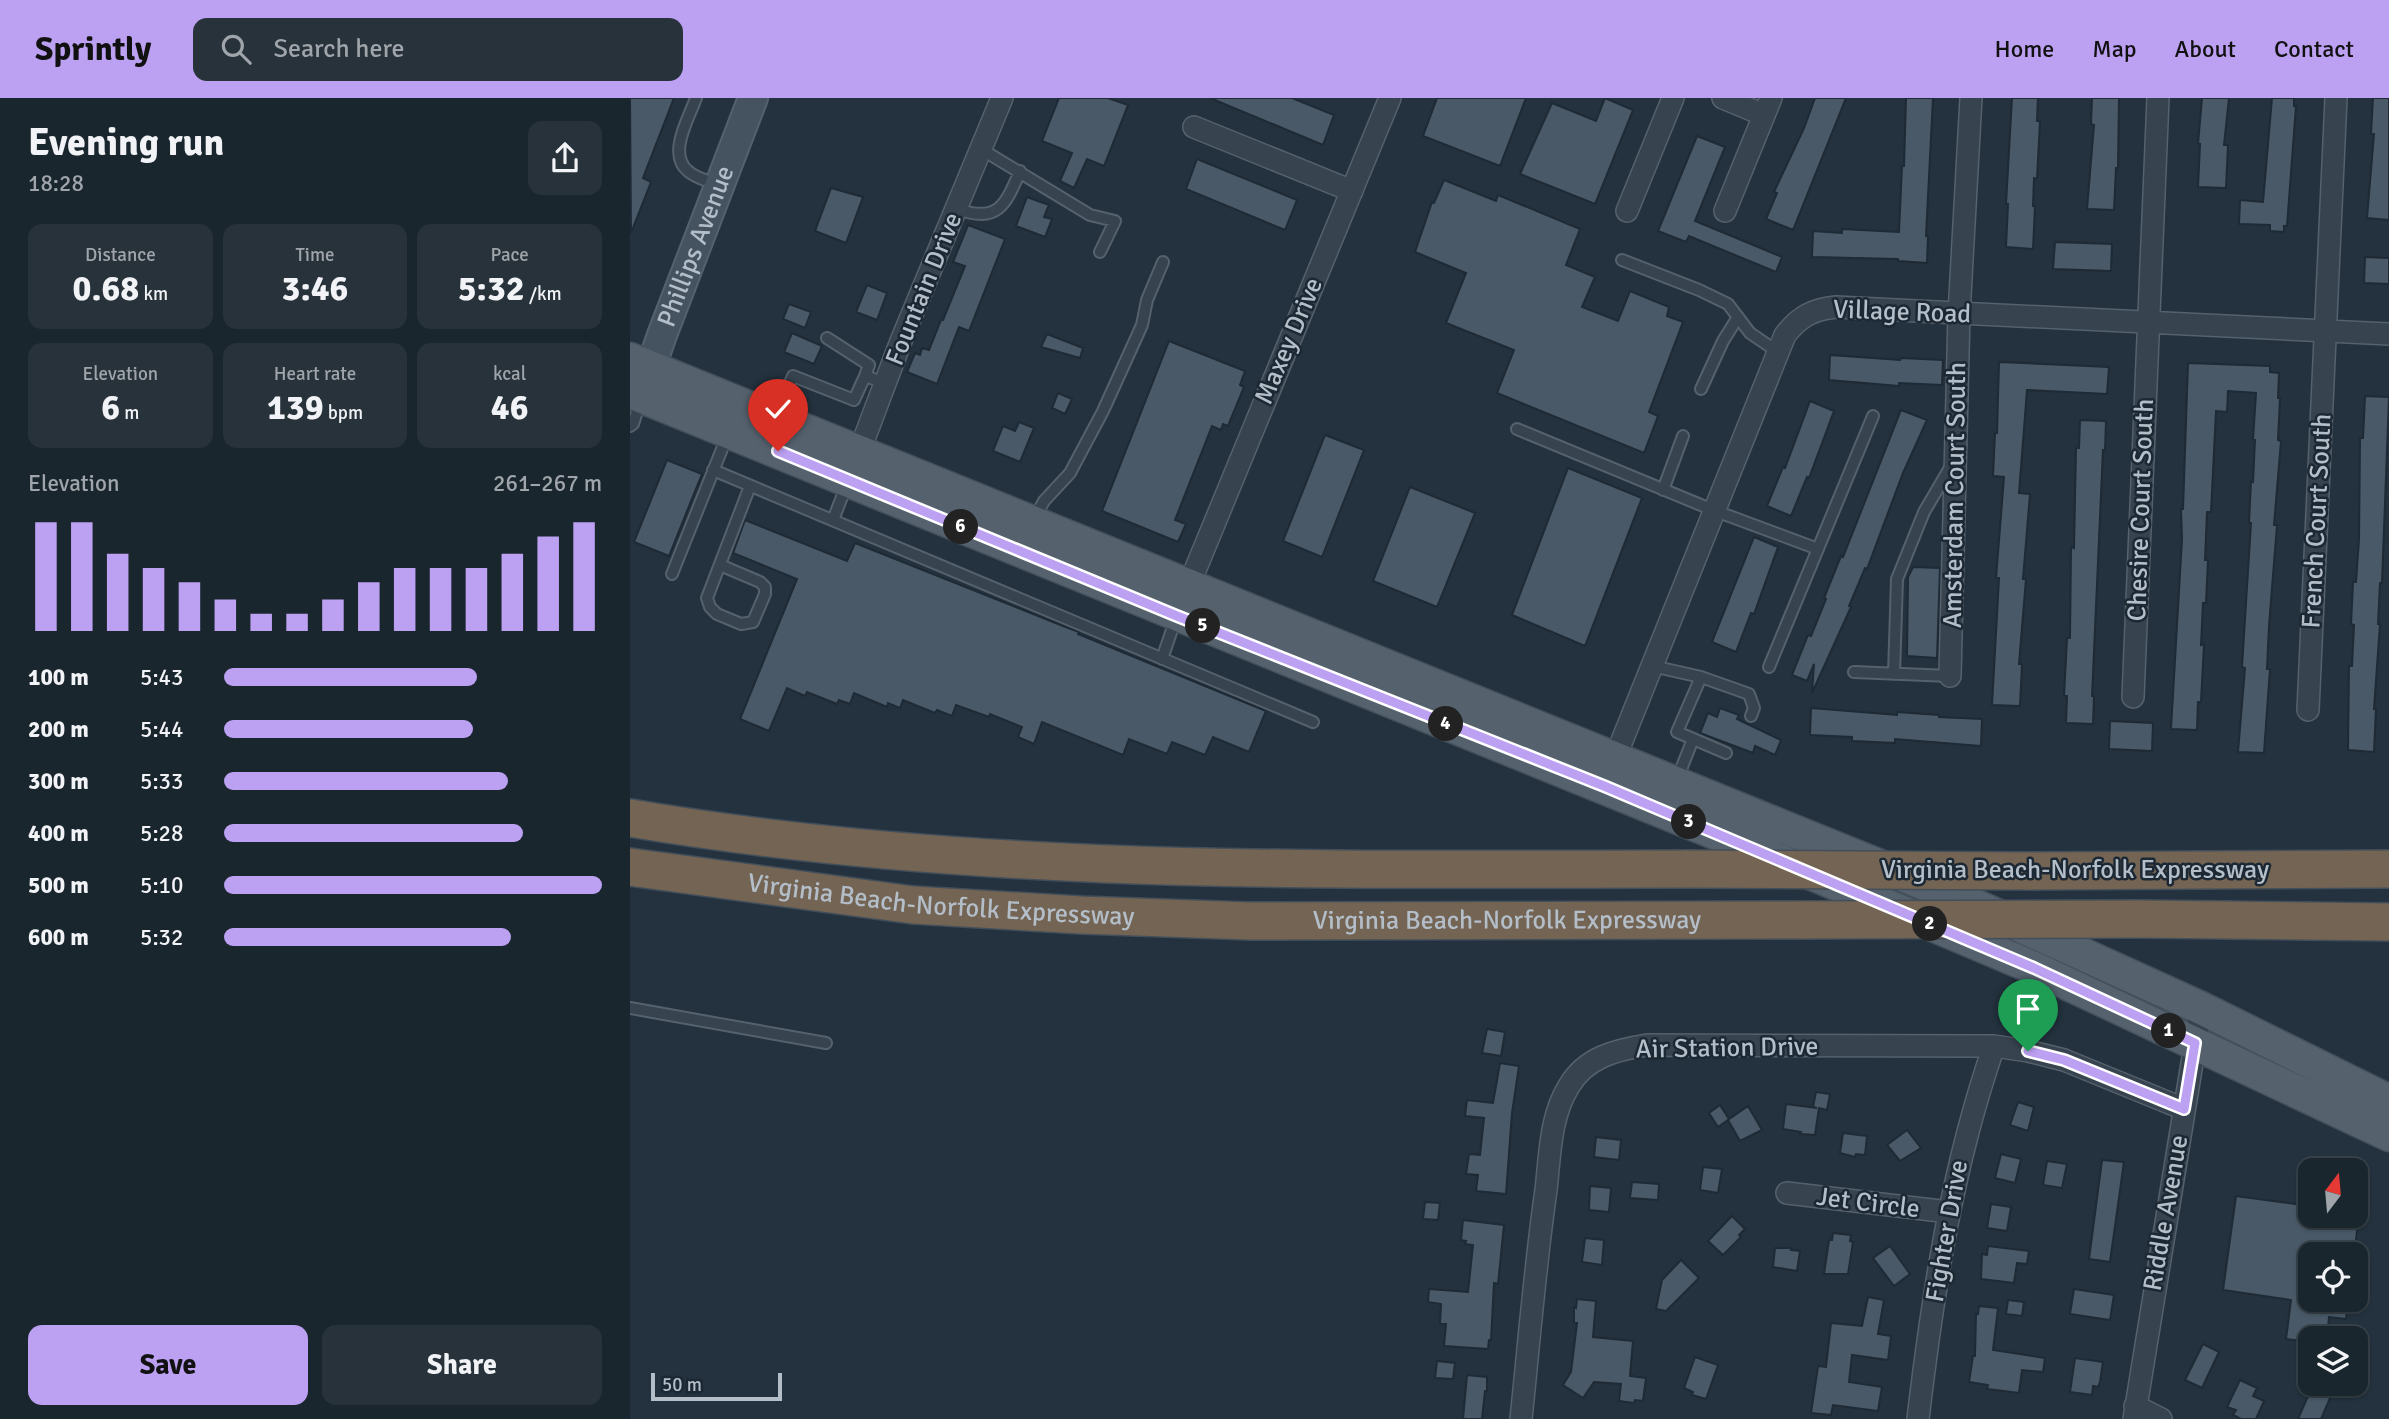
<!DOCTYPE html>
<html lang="en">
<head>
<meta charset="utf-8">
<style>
	body { margin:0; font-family:Signika,sans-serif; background:#27323a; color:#f1f3f6; height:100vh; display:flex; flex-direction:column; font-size:26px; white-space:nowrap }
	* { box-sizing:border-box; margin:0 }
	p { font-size:23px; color:#9fa5aa }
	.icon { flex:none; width:38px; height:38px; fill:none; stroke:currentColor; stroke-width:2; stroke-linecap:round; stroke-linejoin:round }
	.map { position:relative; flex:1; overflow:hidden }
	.panel { display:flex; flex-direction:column; background:#1a262e; width:630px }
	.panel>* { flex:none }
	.needle { width:46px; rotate:16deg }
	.buttons { position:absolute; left:1668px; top:1060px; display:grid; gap:14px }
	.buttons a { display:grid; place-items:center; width:70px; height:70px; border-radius:14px; background:#1a262e; box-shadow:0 2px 5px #0004,0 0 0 2px #38434a; font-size:35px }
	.scale { position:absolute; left:21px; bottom:18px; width:131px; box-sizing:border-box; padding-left:7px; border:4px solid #b3bec9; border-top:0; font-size:19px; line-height:24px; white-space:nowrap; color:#b3bec9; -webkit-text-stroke:5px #1c2833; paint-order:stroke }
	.pin { position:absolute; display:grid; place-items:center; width:60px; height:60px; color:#fff; margin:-72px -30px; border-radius:50% 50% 50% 0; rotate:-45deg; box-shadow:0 0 7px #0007 }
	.pin .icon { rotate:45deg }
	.km { position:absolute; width:35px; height:35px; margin:-18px; border-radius:50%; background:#222; color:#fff; font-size:19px; line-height:35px; text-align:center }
	.round { display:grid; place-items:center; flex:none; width:74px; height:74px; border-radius:14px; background:#27323a }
	.summary { display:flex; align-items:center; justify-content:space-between; height:119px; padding:0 28px }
	h1 { font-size:38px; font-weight:700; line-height:52px }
	.stats { display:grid; grid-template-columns:repeat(3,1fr); gap:10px; height:119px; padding:7px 28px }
	.stats div { display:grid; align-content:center; border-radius:14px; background:#27323a; text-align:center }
	.stats b { font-size:35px; font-weight:700 }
	.stats small { font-size:19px; font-weight:400 }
	.stats p { font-size:19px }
	.chart { height:196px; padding:14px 28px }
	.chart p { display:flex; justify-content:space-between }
	.chart svg { width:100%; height:126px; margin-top:7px; stroke:#bca0f2; stroke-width:6 }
	.action { display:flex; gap:14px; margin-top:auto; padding:14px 28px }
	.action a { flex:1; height:80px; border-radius:14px; background:#bca0f2; color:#111; font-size:28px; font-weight:700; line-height:80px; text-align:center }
	.action a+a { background:#27323a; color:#f1f3f6 }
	ul { padding:0 28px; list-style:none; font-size:23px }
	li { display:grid; grid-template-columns:112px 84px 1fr; align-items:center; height:52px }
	li i { height:18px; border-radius:9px; background:#bca0f2 }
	header { display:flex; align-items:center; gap:42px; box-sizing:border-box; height:98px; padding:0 35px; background:#bca0f2; color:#111 }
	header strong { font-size:33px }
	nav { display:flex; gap:38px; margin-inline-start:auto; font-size:24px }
	.search { width:490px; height:63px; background:#27323a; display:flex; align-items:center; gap:18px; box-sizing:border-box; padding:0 24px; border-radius:14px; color:#9fa5aa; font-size:26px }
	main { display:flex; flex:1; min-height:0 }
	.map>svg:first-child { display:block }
	.building { fill:#495967; stroke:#1e2a35; stroke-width:2 }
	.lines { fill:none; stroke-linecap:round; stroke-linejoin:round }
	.lane-casing { stroke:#55616c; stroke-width:14 }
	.street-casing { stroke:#55616c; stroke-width:24 }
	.secondary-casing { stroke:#55616c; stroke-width:32 }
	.primary-casing { stroke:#434f5a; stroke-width:35 }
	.highway-casing { stroke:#424e59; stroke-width:40 }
	.lane { stroke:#37434e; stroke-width:10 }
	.street { stroke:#37434e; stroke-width:21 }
	.secondary { stroke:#455361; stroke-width:28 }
	.primary { stroke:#55626e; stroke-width:32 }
	.highway { stroke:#746454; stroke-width:37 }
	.highway-bridge-casing { stroke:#424e59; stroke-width:40; stroke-linecap:butt }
	.highway-bridge { stroke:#746454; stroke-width:37 }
	.route-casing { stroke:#fff; stroke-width:14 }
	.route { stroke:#bca0f2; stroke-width:9 }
	.labels { text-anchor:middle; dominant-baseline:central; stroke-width:5; stroke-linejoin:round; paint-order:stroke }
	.street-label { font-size:26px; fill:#b3bec9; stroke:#1c2833 }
</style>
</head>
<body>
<header>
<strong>Sprintly</strong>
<div class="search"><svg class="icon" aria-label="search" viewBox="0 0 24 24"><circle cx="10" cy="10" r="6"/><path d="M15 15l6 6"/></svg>Search here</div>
<nav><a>Home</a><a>Map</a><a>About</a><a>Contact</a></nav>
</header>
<main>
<section class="panel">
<div class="summary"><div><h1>Evening run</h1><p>18:28</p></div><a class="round"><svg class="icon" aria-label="share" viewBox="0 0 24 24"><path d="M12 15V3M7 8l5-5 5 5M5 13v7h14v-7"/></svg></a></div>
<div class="stats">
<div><p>Distance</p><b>0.68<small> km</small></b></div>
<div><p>Time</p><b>3:46</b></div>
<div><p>Pace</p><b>5:32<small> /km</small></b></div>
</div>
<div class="stats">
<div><p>Elevation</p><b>6<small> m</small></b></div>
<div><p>Heart rate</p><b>139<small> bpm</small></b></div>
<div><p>kcal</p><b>46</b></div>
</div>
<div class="chart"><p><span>Elevation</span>261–267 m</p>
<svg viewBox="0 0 160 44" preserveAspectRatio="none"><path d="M5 44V6M15 44V6M25 44V17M35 44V22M45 44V27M55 44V33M65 44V38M75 44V38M85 44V33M95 44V27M105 44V22M115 44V22M125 44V22M135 44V17M145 44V11M155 44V6"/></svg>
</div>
<ul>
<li><b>100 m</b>5:43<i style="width:67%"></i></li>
<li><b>200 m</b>5:44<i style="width:66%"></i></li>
<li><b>300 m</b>5:33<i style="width:75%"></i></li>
<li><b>400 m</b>5:28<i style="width:79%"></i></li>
<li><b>500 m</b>5:10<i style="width:100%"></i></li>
<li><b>600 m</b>5:32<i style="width:76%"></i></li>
</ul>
<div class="action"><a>Save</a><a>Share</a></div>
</section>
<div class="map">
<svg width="1759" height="1321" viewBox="0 0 1759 1321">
	<rect width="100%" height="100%" fill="#23323e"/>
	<path class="building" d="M0,0H44L13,80L21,84L1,135Z
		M429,0H478L498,7L474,68L457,61L444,90L430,83L442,55L412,43Z
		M580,0H662L704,17L693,47Z
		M807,0H896L870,68L793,38Z
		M975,0L1003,12L965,106L890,76L922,5L966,23Z
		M1185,0H1216L1163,132L1136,121L1147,95L1144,94L1174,30Z
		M1276,0H1303L1296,138H1298L1297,165L1268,163V161L1182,159L1183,133L1212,135V131L1269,134L1272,68H1274Z
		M1382,0H1408L1407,23H1410L1407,81L1404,80L1403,108H1405L1403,151L1376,149L1378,106H1376Z
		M1462,0H1489L1488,70H1486L1484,112L1457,111L1464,27L1461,26Z
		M1572,0H1599L1594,47H1598L1596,90L1568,89L1570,46H1568Z
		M1642,0H1664V8H1666L1657,128H1654V134L1640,133V127L1609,126L1610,102L1633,104Z
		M1743,0H1759V122L1737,120L1744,36H1741Z
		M1067,38L1095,49L1065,123L1152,159L1146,174L1059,138L1056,144L1028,133Z
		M567,61L667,102L655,132L556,91Z
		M814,82L866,103L868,97L950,131L936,167L965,179L952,209L988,223L1000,193L1039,209L1037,218L1053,224L1019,314L1028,318L1014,355L867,295L884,252L816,225L836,175L785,154L802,104L804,105Z
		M201,90L233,99L216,145L185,133Z
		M397,99L419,107L414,119L422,121L415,139L386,128Z
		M338,127L375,141L339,233L329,229L307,286L277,274L285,255L290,257L292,250L299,252L311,222H313L335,168L323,164Z
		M1425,144L1482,146L1481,173L1423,171Z
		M1735,159L1759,160V186L1734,185Z
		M237,187L257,195L247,222L226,214Z
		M159,206L181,214L175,230L153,221Z
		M162,235L192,248L184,266L154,254Z
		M417,236L453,250L450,260L411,249Z
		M539,243L615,273L610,287L614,289L598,328L593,326L591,332L582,328L545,422L556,426L548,444L472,413Z
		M1200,257L1270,262L1271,260L1313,262L1312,287L1269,285V288L1199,282Z
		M1369,264L1479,269L1477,296L1397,292L1389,395L1400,396L1393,481H1396L1389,566H1392L1390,608L1362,607L1369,480H1366L1374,379L1363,378L1365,335H1367Z
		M1558,265L1640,268V274L1649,275L1648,300H1650L1648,342L1651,343L1644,427H1647L1639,528L1637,571H1640L1634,655L1608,654L1615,570L1612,569L1621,425H1619L1621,383L1623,384L1625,342H1623L1626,295L1598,293L1597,314L1586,313L1581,414H1577L1575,462H1578L1576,505H1573L1571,547L1574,546L1571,604H1568L1567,632L1541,631L1552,441L1551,411H1553Z
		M428,295L442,301L435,316L422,310Z
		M1735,298L1759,299L1752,485H1750L1748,526H1750L1744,611H1746L1744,654L1718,652L1719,568H1722L1724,527L1721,526L1723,484H1726L1729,441L1730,340H1733Z
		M1180,303L1204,313L1179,380L1177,379L1161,418L1137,408L1153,369L1155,370Z
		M1271,312L1297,322L1273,375L1237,471L1235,470L1219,508L1221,509L1182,595L1184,566L1177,583L1162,577L1178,537L1181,538L1196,501L1194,500L1211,458L1213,459Z
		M1450,322L1476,323L1475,353L1473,352L1462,598H1464L1463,626L1436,625L1437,598H1434L1437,540H1440L1441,449L1444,450L1446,350H1449Z
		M389,324L404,330L390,364L363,353L373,328L385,333Z
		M695,337L734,352L692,459L653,443Z
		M37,362L72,376L39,458L4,444Z
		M938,370L1012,400L955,548L882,517Z
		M780,389L845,415L807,509L743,483Z
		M115,422L217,463L225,445L433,528L449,534L448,536L636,613L619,654L583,639L575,657L542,644L537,656L499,641L493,657L412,624L404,646L388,639L392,629L360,616L359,619L326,607L322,618L307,612L305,615L273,602L270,610L258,605L257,609L224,595L220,606L209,602L207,606L177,594L175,598L157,590L139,633L110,621L167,481L103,455Z
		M1124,439L1148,449L1124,516L1121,515L1106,554L1082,544Z
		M1283,469L1310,470L1307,560L1277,558L1278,479Z
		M1090,610L1109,617L1107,621L1151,642L1145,657L1125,648L1123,655L1070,635L1078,615L1087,619Z
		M1181,610L1267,617V614L1309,617V619L1352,621L1351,648L1265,641V645L1222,643V639L1180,637Z
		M1480,623L1523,625L1522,653L1479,651Z
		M857,931L875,934L871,958L852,955Z
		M870,965L889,968L882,1015L876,1096L846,1093L848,1077L836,1076L839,1056L850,1057L854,1020L835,1018L837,1002L863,1005Z
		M1186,994L1200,996L1197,1012L1189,1010L1185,1037L1170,1036L1171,1034L1153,1031L1156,1006L1187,1010L1183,1009Z
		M1388,1004L1404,1009L1398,1033L1380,1027Z
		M1090,1007L1099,1021L1118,1008L1132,1032L1110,1043L1098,1022L1088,1029L1079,1015Z
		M1277,1032L1291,1050L1270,1063L1257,1047Z
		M1213,1035L1237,1038L1235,1057L1226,1056L1225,1059L1210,1055Z
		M966,1039L991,1042L989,1062L964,1059Z
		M1371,1056L1391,1061L1385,1085L1365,1080Z
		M1472,1062L1494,1064L1480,1164L1459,1161Z
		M1417,1063L1437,1066L1432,1090L1413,1087Z
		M1073,1069L1092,1071L1088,1095L1070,1092Z
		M1002,1084L1029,1086L1028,1102L1000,1100Z
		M960,1088L981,1090L979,1114L959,1112Z
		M1606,1098L1680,1108V1118H1729L1724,1157H1680V1202H1718L1716,1221L1699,1219L1697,1241H1680V1244L1656,1241L1661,1202L1593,1192Z
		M795,1104L810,1105L808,1122L793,1121Z
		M1361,1106L1381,1109L1377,1133L1357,1130Z
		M1102,1118L1115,1131L1109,1137L1111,1139L1093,1157L1078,1143Z
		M833,1122L874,1127L868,1186L864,1185L861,1242H859L858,1251L814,1248L816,1226H810L811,1206L798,1204L799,1191L838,1194L843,1147L835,1146L836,1143L831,1142Z
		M1203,1135L1221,1137L1220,1143L1223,1144L1218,1176H1194L1199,1142H1202Z
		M955,1140L974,1142L972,1167L952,1164Z
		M1260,1148L1280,1176L1264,1188L1243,1160Z
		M1358,1148L1399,1153L1397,1166L1387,1165L1384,1185L1351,1181L1352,1156L1357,1157Z
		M1145,1150H1162L1161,1152L1170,1153L1167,1173L1143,1169Z
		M1051,1162L1069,1180L1036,1213L1026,1211L1032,1182Z
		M1444,1191L1484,1197L1480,1222L1440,1216Z
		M1238,1199L1254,1202L1248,1236L1261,1238L1258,1262L1222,1257L1219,1284L1252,1289L1248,1313L1203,1307L1201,1317L1181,1315L1188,1268L1196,1269L1201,1225L1232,1228Z
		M947,1201L966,1203L963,1239L1003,1243L1000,1278L1016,1280L1013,1303L1005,1302L1004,1305L989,1303L991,1286L964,1284L953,1300L933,1287L941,1274L947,1225H944V1209L946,1210Z
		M1378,1202L1394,1204L1392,1218L1376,1216Z
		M1349,1208L1368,1210L1363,1252L1415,1260L1413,1274L1392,1272L1389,1295L1357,1291L1358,1287L1339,1284L1343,1258H1345L1346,1216H1348Z
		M1573,1246L1589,1254L1572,1290L1555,1282Z
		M1065,1259L1088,1267L1076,1301L1062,1297L1063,1294L1054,1290Z
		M1445,1260L1473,1264L1470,1284L1468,1289L1463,1288L1462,1297L1440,1294Z
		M807,1263L825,1265L823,1281L805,1280Z
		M837,1277L857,1279V1293H855L852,1321H833Z
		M1610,1282L1627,1290L1623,1298L1634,1303L1626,1321H1611L1603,1317L1606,1312L1597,1309Z
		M1682,1289L1701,1298L1691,1321H1668Z"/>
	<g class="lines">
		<g class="lane-casing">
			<path id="lane" d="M66,0C59,20 37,56 58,73C65,80 79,83 88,87
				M351,51L460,117L485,123L470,154
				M327,111C367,125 375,109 390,73
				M992,162L1069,192L1098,206L1120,235L1148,254
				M197,240L239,267L235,278
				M1071,291L1093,243L1108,219
				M146,316L163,278L224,302L235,278L255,285
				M0,328L3,326L11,301
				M887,331L1083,412L1188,451
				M83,372L683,624
				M1033,392L1053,338
				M404,421L414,403L440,375L473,313L512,227L517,202L533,164
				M203,422L217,386
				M90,467L130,484L135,489V496L123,524L111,526L87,516L80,509L77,500L120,388
				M42,476L98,336
				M532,561L546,520
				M1022,568L1071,579L1119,596L1124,610L1121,618
				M1139,569L1243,318
				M1224,574L1320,578
				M1264,576L1267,481L1294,414L1321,368
				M1071,579L1047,634L1096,655
				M1046,684L1063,641
				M0,910L196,945"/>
		</g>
		<g class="street-casing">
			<path id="street" d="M1093,0L1134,17
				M564,29L722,93
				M997,113L1043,0
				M1095,113L1141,0
				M225,365L271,243L372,0
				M554,499L760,0
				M1320,578L1329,216L1341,0
				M1503,599L1528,0
				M1678,612L1706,0
				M981,670L1155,237C1169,219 1183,211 1206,209L1759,236
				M1157,1095L1319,1114
				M1505,1308L1531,1321
				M891,1321C899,1245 905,1168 916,1092C920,1057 920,1018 939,988C956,959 986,952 1017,947L1364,948L1398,953L1434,962L1554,1011
				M1288,1321C1303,1194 1322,1069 1364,948
				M1504,1321L1571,910"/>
		</g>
		<g class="secondary-casing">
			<g id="secondary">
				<path id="s1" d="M14,289L32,237L123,0"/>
			</g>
		</g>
		<g class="primary-casing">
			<path id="primary" d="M0,261L1329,800L1571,910L1759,1003
				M0,294L1107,744L1404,870L1759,1037"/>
		</g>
		<g class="highway-casing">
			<g id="highway">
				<path d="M0,720C350,779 705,771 1058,771"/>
				<path id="s2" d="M0,769L283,807L451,817L620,823L1173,822"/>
				<path d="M1399,773L1759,771"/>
				<path d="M1511,821L1759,824"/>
			</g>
		</g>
		<use href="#lane" class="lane"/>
		<use href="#street" class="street"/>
		<use href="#secondary" class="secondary"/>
		<use href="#primary" class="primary"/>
		<use href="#highway" class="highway"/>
		<g class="highway-bridge-casing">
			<path id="highway-bridge" d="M1058,771L1399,773
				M1173,822L1511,821"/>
		</g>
		<use href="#highway-bridge" class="highway-bridge"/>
	</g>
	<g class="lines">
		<g class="route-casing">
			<path id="route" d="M148,353L547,518L974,688L1404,870L1565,945L1554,1011L1434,962L1398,953"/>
		</g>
		<use href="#route" class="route"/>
	</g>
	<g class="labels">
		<g class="street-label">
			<text stroke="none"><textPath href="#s1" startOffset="150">Phillips Avenue</textPath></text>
			<text transform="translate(294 191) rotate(-68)">Fountain Drive</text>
			<text transform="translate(1272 214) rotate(2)">Village Road</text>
			<text transform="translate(659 243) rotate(-67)">Maxey Drive</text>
			<text transform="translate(1325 397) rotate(-89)">Amsterdam Court South</text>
			<text transform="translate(1511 412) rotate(-88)">Chesire Court South</text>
			<text transform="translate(1687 423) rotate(-87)">French Court South</text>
			<text x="1445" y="772">Virginia Beach-Norfolk Expressway</text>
			<text stroke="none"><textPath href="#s2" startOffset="313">Virginia Beach-Norfolk Expressway</textPath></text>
			<text stroke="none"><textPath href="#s2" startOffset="880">Virginia Beach-Norfolk Expressway</textPath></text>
			<text transform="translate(1097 950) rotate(-1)">Air Station Drive</text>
			<text transform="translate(1238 1105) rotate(7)">Jet Circle</text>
			<text transform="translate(1536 1115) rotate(-80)">Riddle Avenue</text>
			<text transform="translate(1317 1133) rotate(-80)">Fighter Drive</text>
		</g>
	</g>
</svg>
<div class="buttons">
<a><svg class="needle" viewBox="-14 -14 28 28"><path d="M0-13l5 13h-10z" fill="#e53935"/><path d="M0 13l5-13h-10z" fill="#9fa5aa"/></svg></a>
<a><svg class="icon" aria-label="locate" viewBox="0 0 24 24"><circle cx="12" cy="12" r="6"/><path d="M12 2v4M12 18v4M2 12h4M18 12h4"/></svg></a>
<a><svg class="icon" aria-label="layers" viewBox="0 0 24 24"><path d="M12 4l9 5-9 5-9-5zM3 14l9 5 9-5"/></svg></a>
</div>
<div class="scale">50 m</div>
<div class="pin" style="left:1398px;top:953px;background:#1e9e55"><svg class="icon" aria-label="arrive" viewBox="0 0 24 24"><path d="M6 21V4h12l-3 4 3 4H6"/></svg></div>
<div class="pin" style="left:148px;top:353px;background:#d93025"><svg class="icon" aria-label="check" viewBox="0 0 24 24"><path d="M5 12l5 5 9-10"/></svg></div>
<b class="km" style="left:1539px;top:933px">1</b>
<b class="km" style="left:1300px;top:826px">2</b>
<b class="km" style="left:1059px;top:724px">3</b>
<b class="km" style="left:816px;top:626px">4</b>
<b class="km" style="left:573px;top:528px">5</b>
<b class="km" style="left:331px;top:429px">6</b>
</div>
</main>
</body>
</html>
